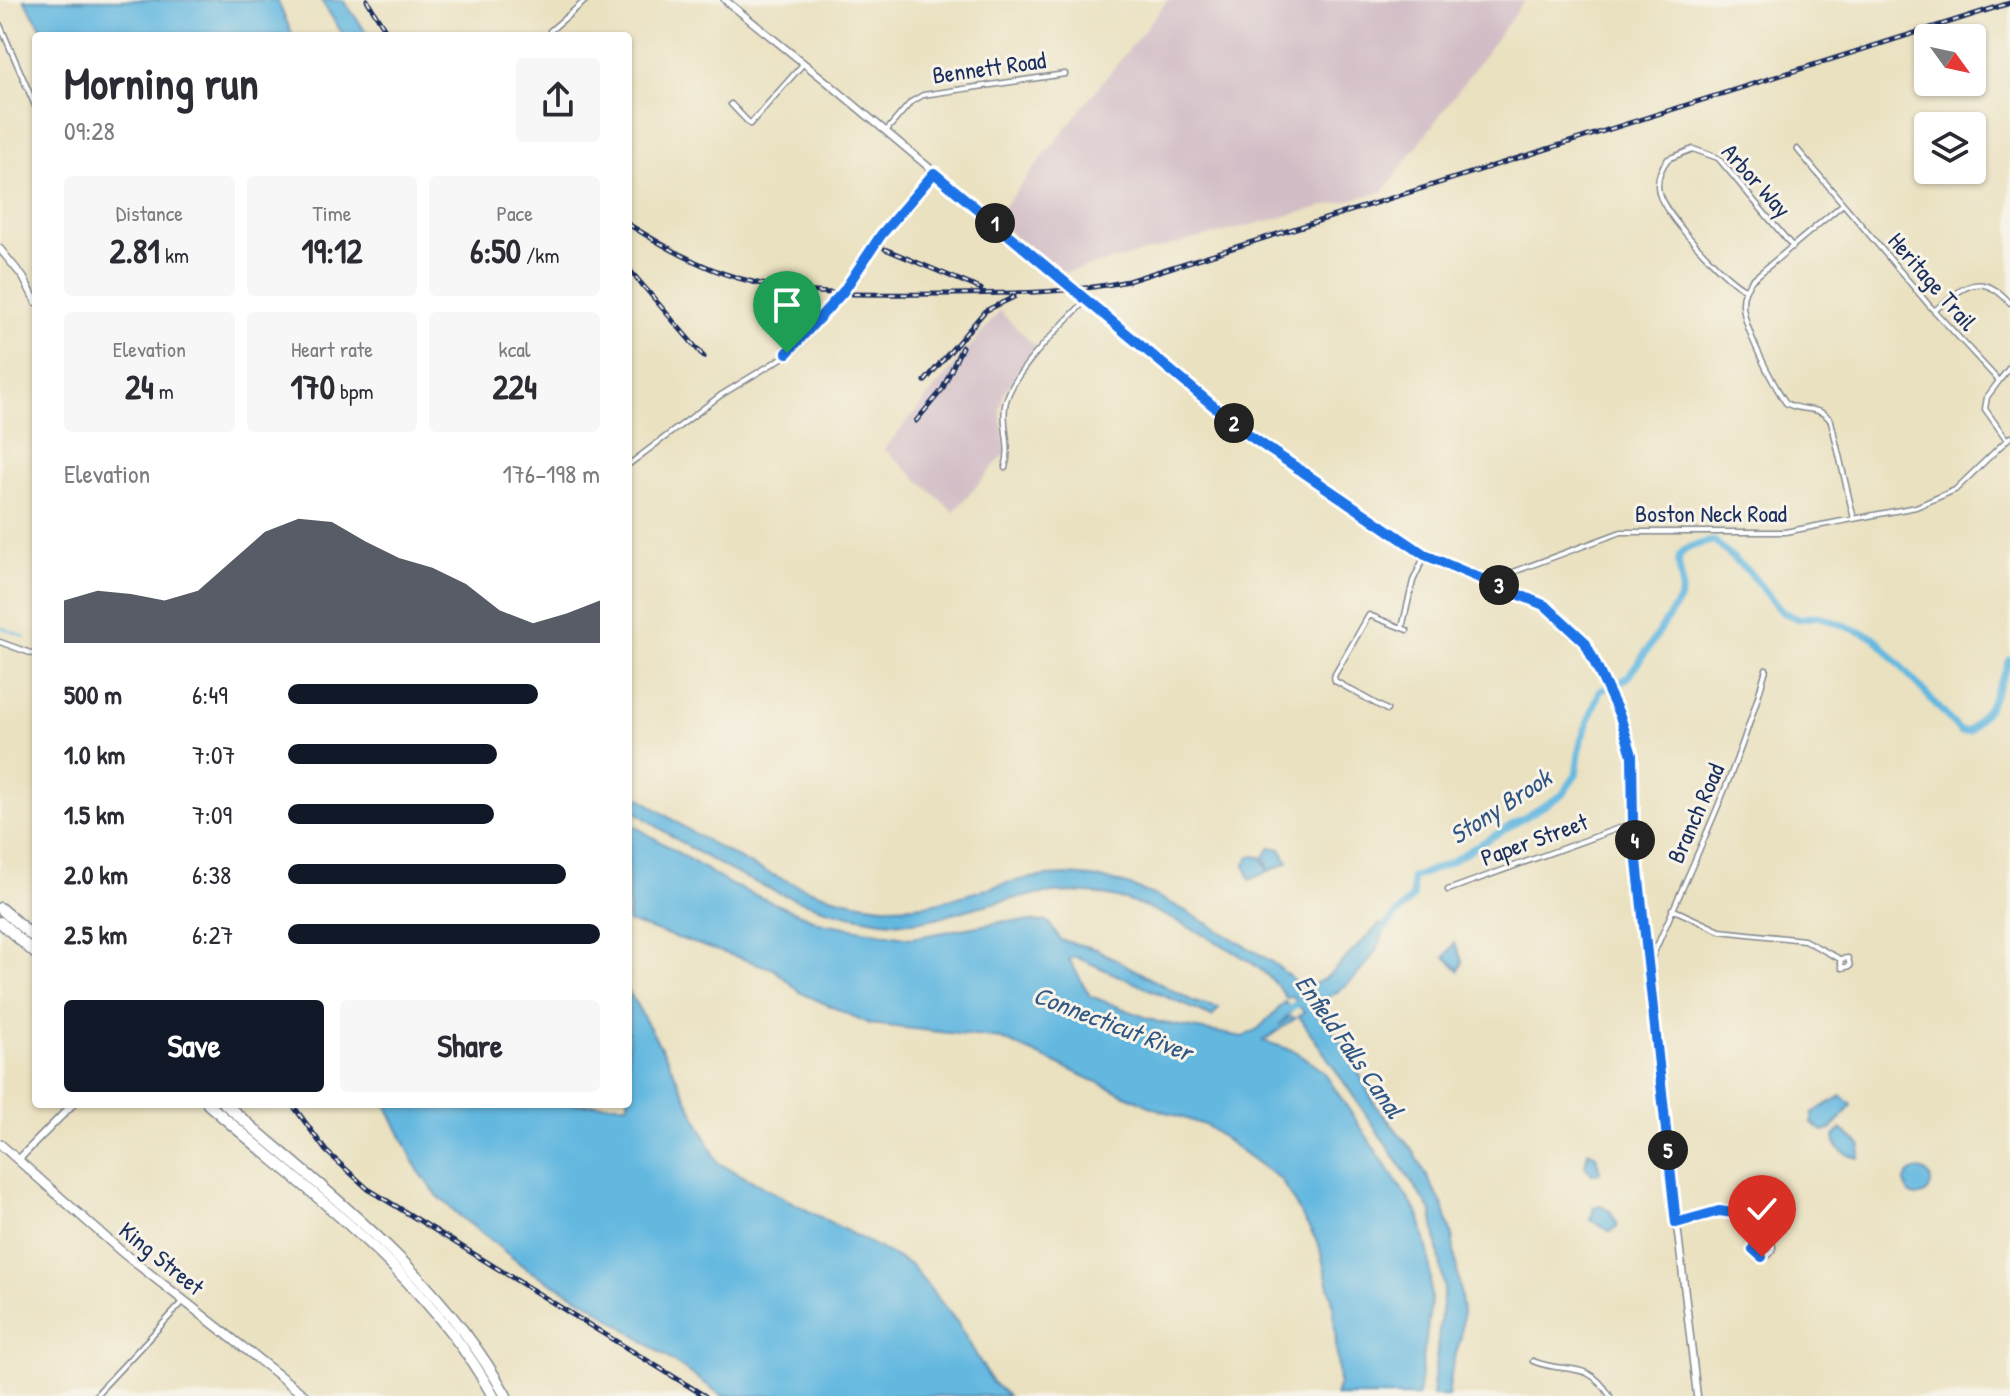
<!DOCTYPE html>
<html lang="en">
<head>
<meta charset="utf-8">
<style>
	body { margin:0; font-family:"Patrick Hand",sans-serif; background:#f7f7f7; color:#2b2b33; height:100vh; display:flex; flex-direction:column; font-size:30px; white-space:nowrap }
	* { box-sizing:border-box; margin:0 }
	p { font-size:26px; color:#7c7c81 }
	.icon { flex:none; width:44px; height:44px; fill:none; stroke:currentColor; stroke-width:2; stroke-linecap:round; stroke-linejoin:round }
	.map { position:relative; flex:1; overflow:hidden }
	.side { position:absolute; left:32px; top:32px; width:600px; height:1076px; display:flex; flex-direction:column; background:#fff; border-radius:8px; box-shadow:0 2px 6px #0004 }
	.side>* { flex:none }
	.needle { width:52px; rotate:123deg }
	.fabs { position:absolute; left:1914px; top:24px; display:grid; gap:16px }
	.fabs a { display:grid; place-items:center; width:72px; height:72px; border-radius:8px; background:#fff; box-shadow:0 2px 6px #0004; font-size:40px }
	.pin { position:absolute; display:grid; place-items:center; width:68px; height:68px; color:#fff; margin:-82px -34px; border-radius:50% 50% 50% 0; rotate:-45deg; box-shadow:0 0 8px #0007 }
	.pin .icon { rotate:45deg }
	.km { position:absolute; width:40px; height:40px; margin:-20px; border-radius:50%; background:#222; color:#fff; font-size:22px; line-height:40px; text-align:center }
	.round { display:grid; place-items:center; flex:none; width:84px; height:84px; border-radius:8px; background:#f7f7f7 }
	.overview { display:flex; align-items:center; justify-content:space-between; height:136px; padding:0 32px }
	h1 { font-size:44px; font-weight:700; line-height:60px }
	.figures { display:grid; grid-template-columns:repeat(3,1fr); gap:12px; height:136px; padding:8px 32px }
	.figures div { display:grid; align-content:center; border-radius:8px; background:#f7f7f7; text-align:center }
	.figures b { font-size:34px; font-weight:700 }
	.figures small { font-size:22px; font-weight:400 }
	.figures p { font-size:22px }
	.chart { height:224px; padding:16px 32px }
	.chart p { display:flex; justify-content:space-between }
	.chart svg { width:100%; height:144px; margin-top:8px; fill:#111827; opacity:.7 }
	.primary-button { display:flex; gap:16px; margin-top:auto; padding:16px 32px }
	.primary-button a { flex:1; height:92px; border-radius:8px; background:#111827; color:#fff; font-size:32px; font-weight:700; line-height:92px; text-align:center }
	.primary-button a+a { background:#f7f7f7; color:#2b2b33 }
	ul { padding:0 32px; list-style:none; font-size:26px }
	li { display:grid; grid-template-columns:128px 96px 1fr; align-items:center; height:60px }
	li i { height:20px; border-radius:10px; background:#111827 }
	.map>svg:first-child { display:block }
	.industrial { fill:#d2bdc6 }
	.water { fill:#63b8e0; stroke:#3f749f; stroke-width:2 }
	.lines { fill:none; stroke-linecap:round; stroke-linejoin:round }
	.stream { stroke:#63b8e0; stroke-width:2 }
	.river { stroke:#63b8e0; stroke-width:7 }
	.street-casing { stroke:#82888f; stroke-width:7 }
	.secondary-casing { stroke:#82888f; stroke-width:9 }
	.primary-casing { stroke:#82888f; stroke-width:11 }
	.highway-casing { stroke:#82888f; stroke-width:13 }
	.street { stroke:#fff; stroke-width:4 }
	.secondary { stroke:#fff; stroke-width:6 }
	.primary { stroke:#fff; stroke-width:8 }
	.highway { stroke:#fff; stroke-width:10 }
	.rail-casing { stroke:#1b2f5e; stroke-width:5 }
	.rail { stroke:#f7f3e8; stroke-width:2; stroke-dasharray:6; stroke-linecap:butt }
	.route-casing { stroke:#fff; stroke-width:16 }
	.route { stroke:#1a73e8; stroke-width:10 }
	.labels { text-anchor:middle; dominant-baseline:central; stroke-width:6; stroke-linejoin:round; paint-order:stroke }
	.street-label { font-size:24px; fill:#1b2f5e; stroke:#f7f3e8 }
	.water-label { font-size:26px; font-style:italic; fill:#315885; stroke:#f7f3e8 }
</style>
</head>
<body>
<div class="map">
<svg width="2010" height="1396" viewBox="0 0 2010 1396">
	<rect width="100%" height="100%" fill="#f7f3e8"/>
	<filter id="ink" filterUnits="userSpaceOnUse"><feTurbulence type="fractalNoise" baseFrequency=".0125" numOctaves="2"/><feDisplacementMap in="SourceGraphic" scale="16" xChannelSelector="R" yChannelSelector="G"/><feConvolveMatrix kernelMatrix="1 2 1 2 8 2 1 2 1" color-interpolation-filters="sRGB"/></filter>
	<filter id="wash" filterUnits="userSpaceOnUse"><feTurbulence type="fractalNoise" baseFrequency=".006" numOctaves="4" result="noise"/><feDisplacementMap in="SourceGraphic" scale="32" xChannelSelector="R" yChannelSelector="G"/><feGaussianBlur stdDeviation="1.8" result="paint"/><feColorMatrix in="noise" values="0 0 0 0 0 0 0 0 0 0 0 0 0 0 0 0 0 1.4 0 .05"/><feComposite in="paint" operator="in"/></filter>
	<g filter="url(#wash)">
		<rect width="100%" height="100%" fill="#eae1c0"/>
		<path class="industrial" d="M1168,0H1525L1384,191L1063,273L993,220Z
			M1000,311L1038,349L1004,392L1000,410L1006,452L954,512L884,449Z"/>
		<path class="water" d="M24,0H277L293,36H47Z
			M321,0H343L369,36H344Z
			M628,789C692,836 783,890 861,903C921,914 948,899 1003,884C1090,860 1147,887 1220,931C1250,950 1280,961 1302,991L1327,977L1380,924L1385,928C1375,964 1345,991 1312,1006L1347,1049L1374,1103L1414,1152L1443,1206L1452,1236L1463,1311L1461,1337L1452,1367L1448,1396H1432L1444,1287L1432,1212L1299,1016L1304,1013L1292,996L1287,999C1267,967 1235,952 1202,934C1116,888 1077,882 981,906C954,913 921,925 892,922C797,912 704,862 628,806Z
			M628,822L731,885L822,923L911,938L1006,921L1048,922L1061,940L1096,949L1194,1002L1219,1008L1212,1017L1076,957L1069,959L1090,996L1158,1022L1243,1037L1259,1028L1285,1002L1292,1011L1279,1025L1289,1017L1296,1018L1263,1041L1295,1051L1323,1071L1419,1215L1429,1256L1431,1301L1418,1396H1335L1339,1383L1333,1303L1319,1245L1281,1180L1207,1126L1152,1107L1002,1039L870,1024L801,993L774,969L628,922Z
			M1270,847L1281,849L1288,862L1270,871L1264,857Z
			M1250,856L1261,857L1268,871L1250,880L1245,865Z
			M1454,943L1463,962L1459,970L1445,957Z
			M628,990L667,1058L718,1163L911,1265L957,1322L992,1382L1008,1396H723L587,1302L528,1270L460,1216L437,1195L418,1170L386,1104H628Z
			M1842,1096L1852,1105L1831,1130L1823,1131L1812,1123V1113Z
			M1841,1129L1861,1145L1859,1158C1848,1156 1834,1149 1834,1136Z
			M1588,1151L1596,1155L1600,1173L1592,1174L1585,1166Z
			M1905 1183a13 13 0 1 1 26 0a13 13 0 1 1-26 0Z
			M1601,1205L1610,1211L1618,1225L1611,1232L1591,1220L1594,1207Z"/>
		<g class="lines">
			<path class="stream" d="M0,627L25,637"/>
			<path class="river" d="M1378,934L1413,897L1412,878L1447,864L1562,795L1576,775L1581,740L1600,691C1608,687 1621,683 1628,677C1632,674 1678,603 1680,598C1690,568 1655,551 1714,541L1749,572L1782,612L1799,619L1818,616L1874,637L1961,732L1969,731L1989,707L2010,660
				M1282,1014L1305,999"/>
		</g>
	</g>
	<g filter="url(#ink)">
		<g class="lines">
			<g class="street-casing">
				<path id="street" d="M0,25L36,108
					M550,31L586,0
					M731,104L750,124L804,63
					M886,131L911,102L923,95L1065,74
					M1797,149L1928,304L1999,381L1987,397L1985,409L2007,440
					M1843,204L1752,280C1746,288 1743,293 1743,303C1742,325 1773,384 1786,403C1802,413 1819,404 1831,421L1854,519
					M1745,289C1725,280 1664,214 1659,193C1656,180 1660,169 1668,159L1693,149L1718,158L1793,247
					M1934,311C1962,288 1980,269 2010,303
					M1999,381L2010,367
					M628,465L721,395L782,358L841,294L878,239L934,173
					M1005,468C1012,446 1002,428 1005,406C1010,373 1062,326 1085,301
					M1489,581L1621,532H1785L1916,507L1955,490L2010,437
					M1402,628L1413,581L1425,555
					M0,642L36,655
					M1387,710L1335,681L1334,676L1369,615L1407,630
					M1448,890L1633,823
					M1672,909L1720,931L1804,940L1840,959L1842,968L1850,966L1848,958L1840,959
					M1648,967C1690,868 1738,773 1766,669
					M1678,1222L1730,1212L1743,1219L1757,1238
					M1753 1247a10 10 0 1 1 20 0a10 10 0 1 1-20 0Z
					M1533,1361C1565,1375 1587,1358 1610,1396
					M95,1396L183,1302"/>
			</g>
			<g class="secondary-casing">
				<path id="secondary" d="M725,0L827,82L1247,434L1425,555L1544,605L1565,620L1585,642L1620,716L1632,755L1633,823L1647,968L1697,1396
					M0,249L23,277L36,302
					M18,1160L73,1104"/>
			</g>
			<g class="primary-casing">
				<path id="primary" d="M0,1144L122,1252L305,1396"/>
			</g>
			<g class="highway-casing">
				<path id="highway" d="M0,908L36,939
					M0,922L36,954
					M208,1104C310,1193 427,1276 493,1396
					M225,1104C327,1193 439,1275 506,1396"/>
			</g>
			<use href="#street" class="street"/>
			<use href="#secondary" class="secondary"/>
			<use href="#primary" class="primary"/>
			<use href="#highway" class="highway"/>
			<g class="rail-casing">
				<path id="rail" d="M367,0L389,36
					M628,224C662,245 699,267 738,278C806,298 875,294 945,294C1007,293 1067,294 1128,281L2010,3
					M885,249L981,289
					M628,268L704,357
					M925,381L985,311L1014,297
					M916,421L942,390L962,347
					M292,1104L326,1151L368,1189L705,1396"/>
			</g>
			<use href="#rail" class="rail"/>
		</g>
	</g>
	<g class="lines" filter="url(#ink)">
		<g class="route-casing">
			<path id="route" d="M787,353L843,292L881,235L934,173L1247,434L1425,555L1546,606L1585,642L1620,716L1632,755L1633,823L1676,1223L1719,1211L1734,1213L1757,1238L1753,1249L1762,1257"/>
		</g>
		<use href="#route" class="route"/>
	</g>
	<g class="labels">
		<g class="street-label">
			<text transform="translate(989 67) rotate(-8)">Bennett Road</text>
			<text transform="translate(1757 180) rotate(48)">Arbor Way</text>
			<text transform="translate(1933 281) rotate(49)">Heritage Trail</text>
			<text x="1711" y="513">Boston Neck Road</text>
			<text transform="translate(1695 813) rotate(-66)">Branch Road</text>
			<text transform="translate(1534 839) rotate(-20)">Paper Street</text>
			<text transform="translate(162 1258) rotate(39)">King Street</text>
		</g>
		<g class="water-label">
			<text transform="translate(1500 806) rotate(-33)">Stony Brook</text>
			<text transform="translate(1113 1023) rotate(21)">Connecticut River</text>
			<text transform="translate(1350 1046) rotate(55)">Enfield Falls Canal</text>
		</g>
	</g>
</svg>
<div class="fabs">
<a><svg class="needle" viewBox="-14 -14 28 28"><path d="M0-13l5 13h-10z" fill="#e53935"/><path d="M0 13l5-13h-10z" fill="#7c7c81"/></svg></a>
<a><svg class="icon" aria-label="layers" viewBox="0 0 24 24"><path d="M12 4l9 5-9 5-9-5zM3 14l9 5 9-5"/></svg></a>
</div>
<div class="pin" style="left:787px;top:353px;background:#1e9e55"><svg class="icon" aria-label="arrive" viewBox="0 0 24 24"><path d="M6 21V4h12l-3 4 3 4H6"/></svg></div>
<div class="pin" style="left:1762px;top:1257px;background:#d93025"><svg class="icon" aria-label="check" viewBox="0 0 24 24"><path d="M5 12l5 5 9-10"/></svg></div>
<b class="km" style="left:995px;top:223px">1</b>
<b class="km" style="left:1234px;top:423px">2</b>
<b class="km" style="left:1499px;top:585px">3</b>
<b class="km" style="left:1635px;top:840px">4</b>
<b class="km" style="left:1668px;top:1150px">5</b>
<section class="side">
<div class="overview"><div><h1>Morning run</h1><p>09:28</p></div><a class="round"><svg class="icon" aria-label="share" viewBox="0 0 24 24"><path d="M12 15V3M7 8l5-5 5 5M5 13v7h14v-7"/></svg></a></div>
<div class="figures">
<div><p>Distance</p><b>2.81<small> km</small></b></div>
<div><p>Time</p><b>19:12</b></div>
<div><p>Pace</p><b>6:50<small> /km</small></b></div>
</div>
<div class="figures">
<div><p>Elevation</p><b>24<small> m</small></b></div>
<div><p>Heart rate</p><b>170<small> bpm</small></b></div>
<div><p>kcal</p><b>224</b></div>
</div>
<div class="chart"><p><span>Elevation</span>176–198 m</p>
<svg viewBox="0 0 160 44" preserveAspectRatio="none"><path d="M0 44V31L10 28L20 29L30 31L40 28L50 19L60 10L70 6L80 7L90 13L100 18L110 21L120 26L130 34L140 38L150 35L160 31V44z"/></svg>
</div>
<ul>
<li><b>500 m</b>6:49<i style="width:80%"></i></li>
<li><b>1.0 km</b>7:07<i style="width:67%"></i></li>
<li><b>1.5 km</b>7:09<i style="width:66%"></i></li>
<li><b>2.0 km</b>6:38<i style="width:89%"></i></li>
<li><b>2.5 km</b>6:27<i style="width:100%"></i></li>
</ul>
<div class="primary-button"><a>Save</a><a>Share</a></div>
</section>
</div>
</body>
</html>
